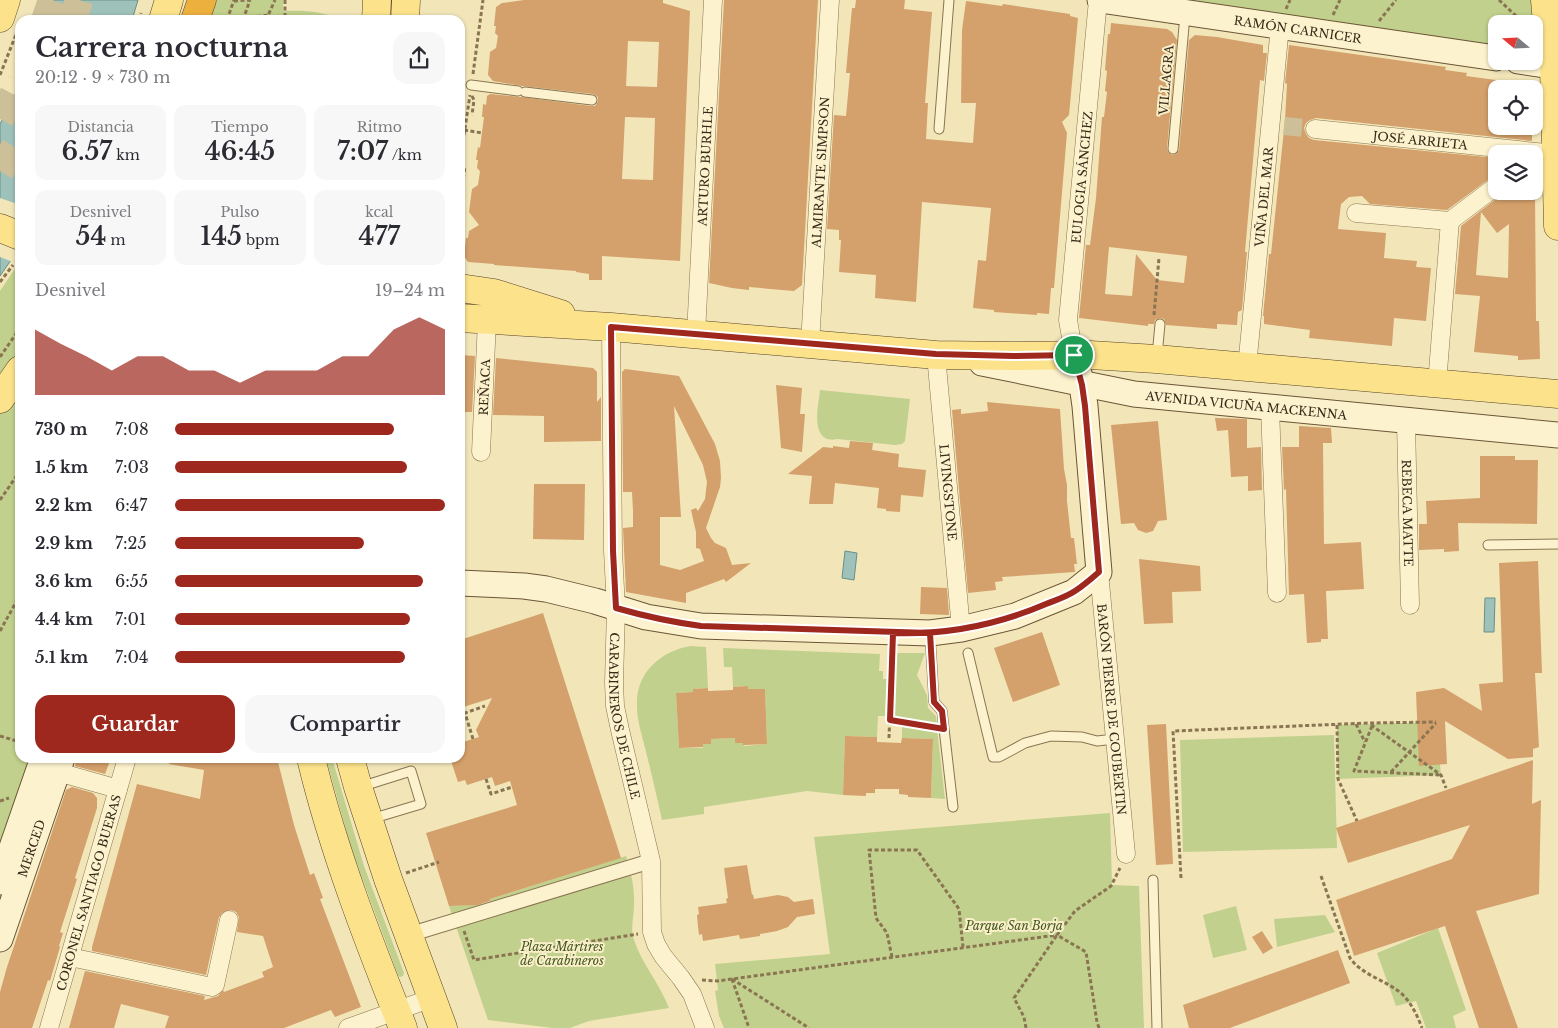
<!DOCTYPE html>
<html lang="es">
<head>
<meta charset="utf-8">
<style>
	body { margin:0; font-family:"Libre Baskerville",serif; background:#f7f7f7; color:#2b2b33; height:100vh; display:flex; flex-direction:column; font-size:19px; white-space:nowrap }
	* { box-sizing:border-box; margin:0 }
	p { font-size:16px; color:#7c7c81 }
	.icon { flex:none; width:28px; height:28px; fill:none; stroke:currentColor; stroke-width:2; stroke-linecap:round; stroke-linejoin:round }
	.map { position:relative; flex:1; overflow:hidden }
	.sheet { position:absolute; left:15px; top:15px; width:450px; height:748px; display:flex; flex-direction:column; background:#fff; border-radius:15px; box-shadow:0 1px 4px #0004 }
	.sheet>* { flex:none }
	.needle { width:32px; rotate:289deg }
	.buttons { position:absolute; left:1488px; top:15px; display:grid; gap:10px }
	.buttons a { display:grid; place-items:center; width:55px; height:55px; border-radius:10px; background:#fff; box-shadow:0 1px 4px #0004; font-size:25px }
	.pin { position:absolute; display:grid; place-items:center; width:42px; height:42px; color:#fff; margin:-21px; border:2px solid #fff; border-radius:50%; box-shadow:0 1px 5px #0007 }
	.round { display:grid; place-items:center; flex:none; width:52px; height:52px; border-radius:15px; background:#f7f7f7 }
	.summary { display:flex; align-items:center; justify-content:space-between; height:85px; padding:0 20px }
	h1 { font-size:28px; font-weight:600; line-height:38px }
	.metrics { display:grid; grid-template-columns:repeat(3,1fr); gap:8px; height:85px; padding:5px 20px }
	.metrics div { display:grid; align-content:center; border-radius:12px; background:#f7f7f7; text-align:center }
	.metrics b { font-size:25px; font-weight:600 }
	.metrics small { font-size:14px; font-weight:400 }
	.metrics p { font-size:14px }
	.chart { height:140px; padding:10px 20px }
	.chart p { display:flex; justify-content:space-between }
	.chart svg { width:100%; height:90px; margin-top:5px; fill:#9e281d; opacity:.7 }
	.button { display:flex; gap:10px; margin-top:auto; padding:10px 20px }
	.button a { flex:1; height:58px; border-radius:15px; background:#9e281d; color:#fff; font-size:20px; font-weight:600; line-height:58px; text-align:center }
	.button a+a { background:#f7f7f7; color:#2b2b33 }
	ul { padding:0 20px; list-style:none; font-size:16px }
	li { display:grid; grid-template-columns:80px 60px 1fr; align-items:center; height:38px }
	li i { height:12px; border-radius:6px; background:#9e281d }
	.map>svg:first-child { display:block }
	.green { fill:#c2d08d }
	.water { fill:#9ec2ba; stroke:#668f89 }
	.pier { fill:#f2e6b9 }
	.building { fill:#d4a06b; fill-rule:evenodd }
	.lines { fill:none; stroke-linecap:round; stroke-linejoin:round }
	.minor-tunnel { stroke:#cdc099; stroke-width:18; stroke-dasharray:18 9; stroke-linecap:butt }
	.motorway-tunnel { stroke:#cdc099; stroke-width:28; stroke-dasharray:28 14; stroke-linecap:butt }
	.service-casing { stroke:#8a7552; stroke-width:11 }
	.pedestrian-casing { stroke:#8a7552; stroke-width:16 }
	.minor-casing { stroke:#8a7552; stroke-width:19 }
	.secondary-casing { stroke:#6b5536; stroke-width:27 }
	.primary-casing { stroke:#564228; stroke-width:29 }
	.motorway-casing { stroke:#564228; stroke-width:29 }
	.path { stroke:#8a7552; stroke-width:3; stroke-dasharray:4 2.5; stroke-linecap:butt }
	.service { stroke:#fcf2cd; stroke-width:9 }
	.pedestrian { stroke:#fcf2cd; stroke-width:14 }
	.minor { stroke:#fcf2cd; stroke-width:18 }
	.secondary { stroke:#fcf2cd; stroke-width:25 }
	.primary { stroke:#fbe28b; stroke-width:28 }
	.motorway { stroke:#ecb03f; stroke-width:28 }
	.route-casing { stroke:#fff; stroke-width:10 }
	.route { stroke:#9e281d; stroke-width:6 }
	.labels { text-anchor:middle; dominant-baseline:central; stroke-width:4; stroke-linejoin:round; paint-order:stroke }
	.street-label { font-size:12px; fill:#372a19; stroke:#f9efc9 }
	.park-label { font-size:12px; font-style:italic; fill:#42551e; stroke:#f9efc9 }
</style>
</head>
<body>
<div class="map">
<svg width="1558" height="1028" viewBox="0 0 1558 1028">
	<rect width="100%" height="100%" fill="#f2e6b9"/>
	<path class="green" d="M211,0H283V11C304,10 323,11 342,20H203Z
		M1154,0H1558V56L1534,54V24H1496V51Z
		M18,264L20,266V758H32L0,849V291Z
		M820,390L910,399L905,441L902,444L895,445L837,439C834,440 831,440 827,439C811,432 819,403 820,390Z
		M690,646L706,647L708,688L693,689V692L676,693L679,748H703V744H711V739L735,738V743H743L744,746L767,744L765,689H748V686L733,687L732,667H724L723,648L880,654L879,671H883V679H887L885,716H878L877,737L845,736L843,795L807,791L704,807V814L662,820C657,798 652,775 646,752C643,738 637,722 637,707C635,674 659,652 690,646Z
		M896,653H925L917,675L927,695L928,708L936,716L937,726L894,720Z
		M1436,722L1441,775L1338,779L1337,725Z
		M902,724L937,729L945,799L931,798L933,739L902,738Z
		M1334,735L1337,848L1183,852L1180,740Z
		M326,758H332L364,866L404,973L403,976L400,977L398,975L351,848Z
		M1110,813L1112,885L1139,886L1144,1028H724L719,1016L715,991L718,990L715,964L830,954L814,837Z
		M626,856C631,872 635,889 634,905C634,917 630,929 634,940C642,964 660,984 669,1008L589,1021L570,1028H553L488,1020L449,906L490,904V899Z
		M1236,906L1247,950L1213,958L1203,915Z
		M1325,915L1335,932L1277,947L1274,919Z
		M1438,928L1466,1010L1453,1016L1456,1028H1426L1416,1001L1396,1006L1377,953Z"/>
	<path class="water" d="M54,0H138L132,20H47Z
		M20,85V247L0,276V124Z
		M845,551L857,553L854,580L842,578Z
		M1485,598H1495L1494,632H1484Z"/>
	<path class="pier" d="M0,198L20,205V252L13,262L0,257Z"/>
	<path class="building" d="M524,0H663V3L690,11L680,261L602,256V280H589V274L576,272V271L494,265V264L468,262L464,256L466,238H468L469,231L479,225L469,212L472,189L478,185L480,171L477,168L478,160H476L478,147L480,148L484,117H482L483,104L486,105L487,96L490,94L521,97L591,106H595L598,101V97L593,94L522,86L493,81L488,75L490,52L496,48L498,36L495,33L496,26H494L496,7L502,3ZM628,41L659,42L657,87L626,86ZM625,117L655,118L653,180L622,179Z
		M724,0H818L802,285L794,291L749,287V290L732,288L709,283Z
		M856,0H905L904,9L932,12L925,103H928L926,139L973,143L976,103H961L962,30L966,1L1002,6L1003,4L1070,14V16L1078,18L1069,115L1062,122L1067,133L1054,288H1051L1049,314L1037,313V315L994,312V310L973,308L978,260L986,261L991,208L922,202L916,302L875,298L876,275L839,272L841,240H839V230L827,229L834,115L846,116L850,73H846L848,50L852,8H855Z
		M1111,23L1167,29L1172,32L1177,40L1167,148L1168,152L1172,155L1176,154L1179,150L1189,40L1195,35L1217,37L1263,45V53H1267L1264,81L1260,80L1245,252H1247L1242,310L1238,312L1237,325L1217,324V329L1166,325L1164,319L1160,318L1155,320L1154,324H1148V326L1079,318L1086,245H1090L1096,198L1102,117H1104L1107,92L1105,91L1107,71L1105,70L1108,34H1110ZM1109,247L1187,256L1184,283L1157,280L1136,254L1132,296L1105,294Z
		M1289,45L1446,67L1445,70L1467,73L1466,76L1496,80V126H1532V141L1316,118L1310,120L1306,123L1304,128L1306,134L1309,138L1314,140L1496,158V177L1489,179L1447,210L1370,204L1362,196L1349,197L1341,204L1338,229L1386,233L1384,258L1417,261L1416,267L1431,268L1426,321L1394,318L1392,346L1309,338L1310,330L1264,324V316H1263L1269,254H1271L1285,120L1287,84L1285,83Z
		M1505,191H1535L1536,321H1539L1540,359L1518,360V356L1474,352L1480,296L1455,294L1461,226L1501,195ZM1481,212L1497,233L1509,224L1508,278L1476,275Z
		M460,355L475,356L472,412H460Z
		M496,358L593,368L597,372V402L601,397V441L544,442V416L493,415Z
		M625,369L679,376L715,444L720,461L721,478L720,487L706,528L711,538L715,543L726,548L732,565L751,563L726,582L724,579L686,593V603L626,592L623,528L633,527V511L632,492H623L622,372ZM674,406L703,465L707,482L705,499L698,511L696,508L691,510L696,532V548L700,549L704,561L680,570L660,565V517H681Z
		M776,385L802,388L800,414H805L802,452L781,448Z
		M987,402L1060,409L1064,469L1067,485V501L1071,538H1074L1077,564H1074L1075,572L1002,577L1003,581L995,582L996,590L968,593L952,410L961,409V414L988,411Z
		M1215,418L1247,419V448L1261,447L1262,490L1248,491V476L1231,477L1228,430L1217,431Z
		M1158,421L1167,520L1158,521L1153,531L1146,533L1138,530L1134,523L1121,524L1111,425Z
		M1299,426L1331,428L1332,443H1323L1324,544L1361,542L1364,589L1326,591L1328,639H1321V642L1307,643L1304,594L1289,595L1286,489L1284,490L1282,447H1299Z
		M850,441L873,443L872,450L899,454L898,467L926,470L923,497L901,495L900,512L886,511V509L877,508L879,488L835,483L833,504H809L812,476L788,474L823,447L833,448V446L849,448Z
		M1480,456H1515V460H1538L1537,524L1458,523L1459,551L1444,552V549L1419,550V524H1427L1426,501L1480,498Z
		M534,484H585L584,540L533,539Z
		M1139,559L1200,566L1201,591L1172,592L1173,623L1144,624Z
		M1538,561L1542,673H1535L1539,747L1533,749V757L1508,759L1445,721L1447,764L1419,766L1416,692L1444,688L1482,711L1479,684L1503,682L1499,563Z
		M921,587L947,588L949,615L920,614Z
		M543,613L621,858L490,899V901L478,905L449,906L426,833L517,805L510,781L495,786L492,777L467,785L465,780L458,782L450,758H460V743L479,737L476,730L492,698L460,708V640Z
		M1042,632L1060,685L1013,702L994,648Z
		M748,686V689H765L767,744L743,745V743H735V738L711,739V744H703V747L679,748L676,693L693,692V689L708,688V691L733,690V687Z
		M1166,724L1173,864L1156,865L1147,725Z
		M845,736L877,737V742L901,743L902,738L933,739L931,798L908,797V795L899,794V789H875V793H866V796L843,795Z
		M76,758H111L105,774L75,766Z
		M169,758H277L294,825L310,875L314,873L323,898L320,899L361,1007L335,1017L331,1010L284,1028H165L169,1016L121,1004L114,1028H69L85,971L205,996L204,1000L218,996L223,990L224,992L264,977L262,972L273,967L263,936L237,932L239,917L236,912L231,910L222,913L219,917L206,975L92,951V947L137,784L200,799L204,770L169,764Z
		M1533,760L1532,804L1541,800L1539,894L1476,911L1518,1028H1479L1445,926L1354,956L1336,900L1452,859L1470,825L1348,863L1336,828Z
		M72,787L93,793L97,798V808L75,878L77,879L60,932L63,933L59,946L60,947L50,981L48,980L32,1028H0V992L7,967L66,790Z
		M747,865L752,895L753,894L754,899L778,895L788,897L794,902L813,899L815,914L797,917L788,927L777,931L760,934V936L740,939L739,935L703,941L702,934L699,935L698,927L697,915L699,914L698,907L727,903L726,899L728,898L724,868Z
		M1262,931L1273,948L1263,954L1252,937Z
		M1338,950L1350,983L1230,1028H1189L1183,1005Z"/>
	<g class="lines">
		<path class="minor-tunnel" d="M1284,126L1315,129"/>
		<path class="motorway-tunnel" d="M45,20L52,0
			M73,20L79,0
			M0,119L20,82
			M0,171L20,139"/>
		<g class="service-casing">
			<path id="service" d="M471,85L518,91
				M525,92L592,100
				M939,129L949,0
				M1173,149L1185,15
				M1157,356L1160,324
				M1488,545L1558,544
				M930,633L934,702L942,711L953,807
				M968,653L993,757H999L1025,743L1051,736L1082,737L1097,741L1115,739
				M360,787L411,771L421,804L371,819
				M1153,880L1157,1028"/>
		</g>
		<g class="pedestrian-casing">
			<path id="pedestrian" d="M408,935L651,861"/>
		</g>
		<g class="minor-casing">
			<g id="minor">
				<path id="s1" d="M1315,129L1556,154"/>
				<path d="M1356,213L1450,221L1495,187"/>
				<path id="s2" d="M611,327L613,551L616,608L614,683L615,706L620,730L651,861L652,932L656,944L663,956L681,978L692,994L705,1028"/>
				<path id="s3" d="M696,334L713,0"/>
				<path id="s4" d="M810,344L830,0"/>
				<path id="s5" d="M936,355L961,629"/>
				<path id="s6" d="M1074,355L1068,320L1098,0"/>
				<path id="s7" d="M1247,367L1280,26"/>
				<path d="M1437,384L1450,221"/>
				<path d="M1270,408L1277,593"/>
				<path id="s8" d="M1406,422L1410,605"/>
				<path id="s9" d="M481,452L487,321"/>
				<path id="s10" d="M1099,572L1126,854"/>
				<path d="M58,772L118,789"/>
				<path d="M70,957L212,987L215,985L229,920"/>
				<path id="s11" d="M49,1028L127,758"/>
				<path d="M348,1028L432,998"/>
			</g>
		</g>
		<g class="secondary-casing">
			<g id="secondary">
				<path id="s12" d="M1100,0L1496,58"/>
				<path d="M1518,61L1558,67"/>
				<path id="s13" d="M982,363L1134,394L1558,435"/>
				<path d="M460,583L524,586L546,589L595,601L646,617L701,626L930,633L961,629L1015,616L1074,592L1099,572L1085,406L1082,385L1074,355"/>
				<path d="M0,882L43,758"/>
				<path id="s14" d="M0,939L62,758"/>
			</g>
		</g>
		<g class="primary-casing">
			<path id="primary" d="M1545,0L1549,45L1554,66L1558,226
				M0,18L6,0
				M163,20L169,0
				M376,20L377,0
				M405,20L406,0
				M0,228L20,236
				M460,288L494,293L561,314
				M460,318L611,327L936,355L1013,356L1090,355L1156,359L1558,394
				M0,399L20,370
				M311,758C333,850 368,940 403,1028
				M350,758L358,787L388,879L443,1028"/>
		</g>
		<g class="motorway-casing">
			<path id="motorway" d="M195,20L202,0"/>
		</g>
		<path class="path" d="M285,0V20
			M1499,0L1515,15L1525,19
			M234,1L250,0
			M1286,9L1290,0
			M1333,15L1340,0
			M244,18L269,15
			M139,20L141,13
			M227,20L234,0
			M243,20L250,0
			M266,20L275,0
			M1379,21L1396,0
			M473,74L483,0
			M0,75L17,32
			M472,96L474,100L472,115
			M464,130L482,133
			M460,161L470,95
			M460,184L463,181L465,166
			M0,282L13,265
			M1154,315L1159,258
			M0,357L20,328
			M0,500L20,471
			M0,631L20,595
			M889,720L933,727
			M1356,724L1365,742
			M1337,725L1338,779L1357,821
			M1371,725L1441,775L1446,788
			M1372,726L1354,771L1441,775
			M0,736L20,742
			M889,738L892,651
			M473,739L465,713L485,706
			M1391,772L1436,723
			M486,779L491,794L512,787
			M0,801L9,798
			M406,873L439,862
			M1321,876L1350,958C1363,976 1386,980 1402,994C1412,1004 1417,1015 1422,1028
			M1181,878L1173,731L1369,723L1436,722
			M464,931L474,960L638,934
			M892,957L887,933L876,918L869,850H917L959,909L963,947
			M732,979L809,1028
			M732,979L749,1028
			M702,980L717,981L1057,935
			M1026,1028L1024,1017L1014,998L1057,935
			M1099,1028L1097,1022L1086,952L1057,935L1075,911L1111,886L1120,868"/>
		<use href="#service" class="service"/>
		<use href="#pedestrian" class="pedestrian"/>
		<use href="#minor" class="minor"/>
		<use href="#secondary" class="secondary"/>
		<use href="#primary" class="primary"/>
		<use href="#motorway" class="motorway"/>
	</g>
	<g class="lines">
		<g class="route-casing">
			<path id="route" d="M1074,355L1013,356L936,354L611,327L613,551L616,608C644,616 672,622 701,626L930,633L934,702L942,711L944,729L890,720L893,633C947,635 997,625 1046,604C1056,600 1066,597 1075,591C1083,586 1091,579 1099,572L1085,406L1082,385L1074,355"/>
		</g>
		<use href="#route" class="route"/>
	</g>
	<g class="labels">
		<g class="street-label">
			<text stroke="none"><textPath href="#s12" startOffset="200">RAMÓN CARNICER</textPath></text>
			<text transform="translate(1166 80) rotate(-85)">VILLAGRA</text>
			<text stroke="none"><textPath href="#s1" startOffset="106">JOSÉ ARRIETA</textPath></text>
			<text stroke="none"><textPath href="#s3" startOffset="168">ARTURO BURHLE</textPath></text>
			<text stroke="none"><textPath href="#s4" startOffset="172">ALMIRANTE SIMPSON</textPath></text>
			<text stroke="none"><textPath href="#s6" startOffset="179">EULOGIA SÁNCHEZ</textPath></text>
			<text stroke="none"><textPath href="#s7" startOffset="171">VIÑA DEL MAR</textPath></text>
			<text stroke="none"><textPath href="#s9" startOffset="65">REÑACA</textPath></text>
			<text stroke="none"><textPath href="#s13" startOffset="268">AVENIDA VICUÑA MACKENNA</textPath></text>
			<text stroke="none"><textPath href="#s5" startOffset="138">LIVINGSTONE</textPath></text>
			<text stroke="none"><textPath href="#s8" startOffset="91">REBECA MATTE</textPath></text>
			<text stroke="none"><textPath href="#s10" startOffset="138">BARÓN PIERRE DE COUBERTIN</textPath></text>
			<text stroke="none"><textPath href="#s2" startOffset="390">CARABINEROS DE CHILE</textPath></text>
			<text stroke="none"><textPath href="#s14" startOffset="96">MERCED</textPath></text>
			<text stroke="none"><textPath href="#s11" startOffset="141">CORONEL SANTIAGO BUERAS</textPath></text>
		</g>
		<g class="park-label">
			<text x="1014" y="925">Parque San Borja</text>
			<text x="562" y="946">Plaza Mártires<tspan x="562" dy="14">de Carabineros</tspan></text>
		</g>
	</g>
</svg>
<div class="buttons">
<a><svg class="needle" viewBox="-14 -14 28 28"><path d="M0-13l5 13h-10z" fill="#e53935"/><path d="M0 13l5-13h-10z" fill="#7c7c81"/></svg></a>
<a><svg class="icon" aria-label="locate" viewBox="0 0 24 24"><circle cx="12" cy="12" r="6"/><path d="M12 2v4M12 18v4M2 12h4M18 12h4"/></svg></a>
<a><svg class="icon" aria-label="layers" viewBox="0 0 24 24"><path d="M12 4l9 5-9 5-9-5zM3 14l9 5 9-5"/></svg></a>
</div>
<div class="pin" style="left:1074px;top:355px;background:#1e9e55"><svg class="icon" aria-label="arrive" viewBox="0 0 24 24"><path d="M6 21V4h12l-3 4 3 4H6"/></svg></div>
<section class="sheet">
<div class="summary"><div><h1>Carrera nocturna</h1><p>20:12 · 9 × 730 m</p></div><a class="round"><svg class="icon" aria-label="share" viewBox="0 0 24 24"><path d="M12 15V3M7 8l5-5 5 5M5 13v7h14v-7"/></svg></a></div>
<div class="metrics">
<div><p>Distancia</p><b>6.57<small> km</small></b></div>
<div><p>Tiempo</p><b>46:45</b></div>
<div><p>Ritmo</p><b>7:07<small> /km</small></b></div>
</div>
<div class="metrics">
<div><p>Desnivel</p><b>54<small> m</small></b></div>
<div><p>Pulso</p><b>145<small> bpm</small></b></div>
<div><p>kcal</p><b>477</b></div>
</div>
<div class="chart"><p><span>Desnivel</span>19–24 m</p>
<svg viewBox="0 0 160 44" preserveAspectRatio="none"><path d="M0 44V12L10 19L20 25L30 32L40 25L50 25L60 32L70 32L80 38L90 32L100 32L110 32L120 25L130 25L140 12L150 6L160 12V44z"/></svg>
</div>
<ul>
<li><b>730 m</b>7:08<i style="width:81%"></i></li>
<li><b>1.5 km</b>7:03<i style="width:86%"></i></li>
<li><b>2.2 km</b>6:47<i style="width:100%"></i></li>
<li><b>2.9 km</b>7:25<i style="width:70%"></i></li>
<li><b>3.6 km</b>6:55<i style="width:92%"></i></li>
<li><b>4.4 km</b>7:01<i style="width:87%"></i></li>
<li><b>5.1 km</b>7:04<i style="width:85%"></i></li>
</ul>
<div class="button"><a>Guardar</a><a>Compartir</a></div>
</section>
</div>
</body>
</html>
